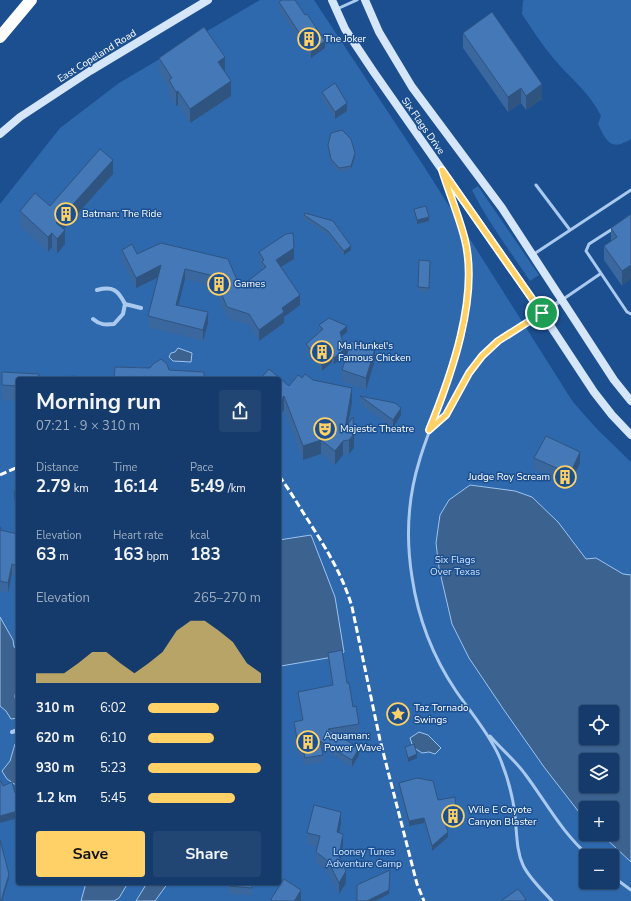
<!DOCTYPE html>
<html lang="en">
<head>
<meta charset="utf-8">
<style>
	body { margin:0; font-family:"Nunito Sans",sans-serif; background:#214673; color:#f1f3f6; height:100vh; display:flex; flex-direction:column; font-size:15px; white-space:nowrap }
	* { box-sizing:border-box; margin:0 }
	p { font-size:13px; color:#9dadc1 }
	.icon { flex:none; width:22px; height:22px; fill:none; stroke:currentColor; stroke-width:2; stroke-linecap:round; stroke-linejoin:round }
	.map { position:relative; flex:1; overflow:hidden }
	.panel { position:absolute; left:16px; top:377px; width:265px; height:508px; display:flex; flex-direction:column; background:#143b6b; border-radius:4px; box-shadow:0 1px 3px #0004,0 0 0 1px #33557e }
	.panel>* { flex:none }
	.controls { position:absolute; left:579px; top:705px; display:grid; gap:8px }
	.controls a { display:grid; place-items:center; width:40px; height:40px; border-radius:4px; background:#143b6b; box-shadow:0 1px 3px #0004,0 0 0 1px #33557e; font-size:20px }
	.pin { position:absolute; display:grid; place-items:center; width:34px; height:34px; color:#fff; margin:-17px; border:2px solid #fff; border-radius:50%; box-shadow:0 1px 4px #0007 }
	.round { display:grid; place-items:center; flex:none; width:42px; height:42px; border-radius:4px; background:#214673 }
	.overview { display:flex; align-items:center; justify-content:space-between; height:68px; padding:0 20px }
	h1 { font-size:22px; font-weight:700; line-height:30px }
	.figures { display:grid; grid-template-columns:repeat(3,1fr); gap:6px; height:68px; padding:4px 20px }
	.figures div { display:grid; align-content:center }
	.figures b { font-size:17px; font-weight:700 }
	.figures small { font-size:11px; font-weight:400 }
	.figures p { font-size:11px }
	.chart { height:112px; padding:8px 20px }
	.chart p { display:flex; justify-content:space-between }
	.chart svg { width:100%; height:72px; margin-top:4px; fill:#ffd166; opacity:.7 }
	.button { display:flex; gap:8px; margin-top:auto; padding:8px 20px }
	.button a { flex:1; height:46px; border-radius:4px; background:#ffd166; color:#111; font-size:16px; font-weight:700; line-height:46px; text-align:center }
	.button a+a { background:#214673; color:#f1f3f6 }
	ul { padding:0 20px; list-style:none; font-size:13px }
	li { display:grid; grid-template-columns:64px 48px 1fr; align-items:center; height:30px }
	li i { height:10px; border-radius:5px; background:#ffd166 }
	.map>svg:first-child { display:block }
	.green { fill:#2e69ad; fill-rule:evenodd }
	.water { fill:#3c6290; stroke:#9cc4f0; fill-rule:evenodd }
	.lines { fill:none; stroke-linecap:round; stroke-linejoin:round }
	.lane { stroke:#a9c9ee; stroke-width:3 }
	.street { stroke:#a9c9ee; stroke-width:4 }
	.secondary { stroke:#d6e6fa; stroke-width:8 }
	.highway { stroke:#fff; stroke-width:12 }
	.rail { stroke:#fff; stroke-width:3; stroke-dasharray:7 3; stroke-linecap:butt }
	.wall { fill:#3a679d }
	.shaded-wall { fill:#305480 }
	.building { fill:#4478b7; stroke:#305480 }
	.route-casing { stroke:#fff; stroke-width:8 }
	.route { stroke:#ffd166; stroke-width:5 }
	.labels { text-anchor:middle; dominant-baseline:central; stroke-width:3; stroke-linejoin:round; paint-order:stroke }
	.poi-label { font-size:10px; fill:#fff; stroke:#1b4f8f; text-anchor:start }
	.street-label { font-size:10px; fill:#fff; stroke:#1b4f8f }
	.park-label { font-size:10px; fill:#cfe3fa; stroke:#1b4f8f }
</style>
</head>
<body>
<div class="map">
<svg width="631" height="901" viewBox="0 0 631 901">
	<rect width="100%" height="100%" fill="#1b4f8f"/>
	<path class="green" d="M260,0H314L425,168L573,402L597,429L631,462V901H0V204L60,128L119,83ZM18,379H279V883H18ZM586,712H612V738H586ZM586,760H612V786H586ZM586,808H612V834H586ZM586,856H612V882H586Z
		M524,0H631V139C611,152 606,141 598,124L601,116C590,93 570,78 554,59C542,45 532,29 522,14L523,1Z
		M478,186L539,275L530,281C510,251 488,222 472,190Z"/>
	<path class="water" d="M178,348L192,353L191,362L173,361L169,357L171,353L175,352Z
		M470,485L515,491L532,497L558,522L586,559L596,558L623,574L631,575V862L601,834H612V808H586V820L582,816L544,767L504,710L469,658L452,624L439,568L436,543L440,515L449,500ZM586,712H612V738H586ZM586,760H612V786H586Z
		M311,535L335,597L344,652L339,656L281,666H279V540Z
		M0,617L13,640L14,647L18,649V682L15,696L18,718L11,719L6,711L0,706Z
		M419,732L428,735L441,748L435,754L429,752L422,753L413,747L410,738Z
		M18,743V785H16L7,779L2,771L10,761L15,744Z
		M86,883H128L119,898L114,901H81Z
		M147,883H168L155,901H136Z"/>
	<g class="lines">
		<path class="lane" d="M337,9L357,0
			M444,178C451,199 460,220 465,241C468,255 468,269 468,283C466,327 452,370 437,411C431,428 424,444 419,462C408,498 406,539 412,577C418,618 433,657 456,691C471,713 488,732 499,756C507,775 513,795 515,816C517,832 516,850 523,865C529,878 542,890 552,901
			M536,185L570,230
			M614,228L589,244L586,251L627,312L631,314
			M534,254L631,190
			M562,300L600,274
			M430,429L446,415L463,381L482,356L498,341L542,313
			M490,736C501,749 515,760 525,774C546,802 562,833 589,856
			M612,876L631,890"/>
		<path class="street" d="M97,290C113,286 118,290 125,304L141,308
			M542,313L562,300
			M93,319C100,325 105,325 114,324L123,314L125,304
			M12,732L18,730"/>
		<path class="secondary" d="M332,0L345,29L373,71L542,313L594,392L612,415L631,435
			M365,0L379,32L412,87L502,208L614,380L631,401
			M0,134L20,117L90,71L208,0"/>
		<path class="highway" d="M0,37L31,0"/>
		<path class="rail" d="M0,475L18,467
			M279,476C289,489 297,503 306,517C325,547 342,573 352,607L380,740L417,884L424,901"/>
	</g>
	<path class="wall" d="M279,2L325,48L311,58L279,9Z
		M463,33L542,99L526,110L521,103L508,112L463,48Z
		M159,58L225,72L231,96L190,123L178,105L176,106L169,95V87L159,73Z
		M322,92L347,111L335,119L322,99Z
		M328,145L355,157L351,169L339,172L331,163L328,149Z
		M113,174L64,229L65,244L57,254L52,247L48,252L20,226V211L50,206Z
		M414,209L429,221L417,224L414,213Z
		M631,214L622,286L604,260V246L611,241V228Z
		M304,215L333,221L351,250L344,255L328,235L304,219Z
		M161,243L240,287L262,270V268L259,262V252L294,259L281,267L300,305L284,317V323L259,341L249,325L227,318L214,286L185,279L178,305L208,323L203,341L148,327V316L158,277L136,288L122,261V250L137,254Z
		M419,260L430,261L429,292L418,291Z
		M319,325L347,332L341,337L343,343L375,360L366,390L342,381V370L347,354L334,364L332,362L322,371L306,351V344L320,332L319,331Z
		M269,369L289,386L298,375L302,378L305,374L313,380L352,388V402L348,424L353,417L354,448L349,454L343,455L335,465L321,454L303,460L284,410L279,417V379H262V377Z
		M2,372L39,374V379H18V401L2,400Z
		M360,396L401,415L393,428L360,404Z
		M534,458L580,463L570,485L534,469Z
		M18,490V515L16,516L14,491Z
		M0,527L1,530L18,534V576L12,574L8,593L0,591Z
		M328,653L347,683L353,707L359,724V731L337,734L359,755L352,767L322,749L323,755V762L305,765L303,756L299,757L294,729V722L302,720L298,699V692L332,686L328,660Z
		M405,747L417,758L408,762L405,751Z
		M399,783L438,800L457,819V823L445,824L448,837L432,851L424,823L409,826L399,788Z
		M341,824L339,833L343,845L340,859L346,883L339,894L328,872L316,863V852L317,847L307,844V833Z
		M229,883H252V895L229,894Z"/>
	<path class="shaded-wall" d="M325,41V48L311,58V51Z
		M225,57V72L218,62Z
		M231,81V96L190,123V109Z
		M542,84V99L526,110V96Z
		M521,88V103L508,112V97Z
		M178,91V105L176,106V92Z
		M347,103V111L335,119V112Z
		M355,153V157L351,169V166Z
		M113,160V174L56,238V223Z
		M429,217V221L417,224V220Z
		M65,230V244L57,254V239Z
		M52,233V247L48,252V237Z
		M351,246V250L344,255V251Z
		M294,248V259L276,270V260Z
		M161,265V276L136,288V278Z
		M631,265V279L622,286V271Z
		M185,269V279L176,315V305Z
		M300,295V305L284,317V323L259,341V330L282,308Z
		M208,312V323L203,341V330Z
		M347,326V332L340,338V332Z
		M349,345V352L334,364V358Z
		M375,349V360L366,390V378Z
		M332,356V362L322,371V365Z
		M352,388V402L345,442V428Z
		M284,396V410L279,417V403Z
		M401,408V415L393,428V420Z
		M354,434V448L349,454V440Z
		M321,440V454L303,460V446Z
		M343,441V455L335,465V451Z
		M580,452V463L570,485V474Z
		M12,564V574L8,593V583Z
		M359,748V755L352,767V760Z
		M417,754V758L408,762V758Z
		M18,811V818L0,823V816Z
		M341,812V824L337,843V832Z
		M424,818V823L409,826V821Z
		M448,832V837L432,851V846Z
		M343,834V845L339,867V856Z
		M390,870L389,894L375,901H367Z
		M346,871V883L339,894V883Z
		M9,874V878L2,901H1Z
		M301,890V901H295V900Z"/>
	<path class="building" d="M282,0H295L305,15L307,14L325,41L311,51L279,2Z
		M492,12L542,84L526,96L521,88L508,97L463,33Z
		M204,27L225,57L218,62L231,81L190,109L178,91L176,92L169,80L172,78L159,58Z
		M335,83L347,103L335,112L322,92Z
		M342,130L351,139L355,153L351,166L339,168L331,159L328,145L331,133Z
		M100,149L113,160L56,223L65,230L57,239L52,233L48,237L20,211L35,193L50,206Z
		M426,206L429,217L417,220L414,209Z
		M305,213L333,221L351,246L344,251L328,231L304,215Z
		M631,214V265L622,271L604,246L617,237L611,228Z
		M293,233L294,248L276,260L300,295L282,308L284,312L259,330L249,314L227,307L214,276L185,269L176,305L208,312L203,330L148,316L161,265L136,278L122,250L132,244L137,254L161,243L228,259L240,287L266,267L262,262L264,260L259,252L286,234Z
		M419,260L430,261L429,288L418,287Z
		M329,318L347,326L340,332L343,343L349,345L334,358L332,356L322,365L306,344L323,329L319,325Z
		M351,341L375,349L366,378L342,370Z
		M161,359L167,364L169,370L204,372V379H114L115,367L150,368L153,364Z
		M269,369L289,386L298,375L302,378L305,374L313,380L352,388L345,428L353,417L354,434L349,440L343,441L335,451L321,440L303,446L284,396L279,403V379H263L262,377Z
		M2,372L39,374L38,379H18V386L2,385Z
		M71,376L111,379H71Z
		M360,396L395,403L401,408L393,420Z
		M546,436L580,452L570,474L534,458Z
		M18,490V507H16L14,491Z
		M0,527L1,528L0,530L18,534V566L12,564L8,583L0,581Z
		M342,650L347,683H349L353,707L356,706L359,724L328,729L359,748L352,760L320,741L323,755L305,758L303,749L299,750L294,722L303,720L298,692L333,685L328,653Z
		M414,744L417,754L408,758L405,747Z
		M417,778L433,781L438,800L455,797L457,819L444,820L448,832L432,846L424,818L409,821L399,783Z
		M0,781H1L3,786L12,782L15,793L18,792V811L0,816Z
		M314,805L341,812L337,832L343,834L339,856L346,871L339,883L328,861L316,852L320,836L307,833Z
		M0,840L9,874L1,901H0Z
		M390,870L389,890L367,901H357V885Z
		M284,879L301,890L295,900V901H272L271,899Z
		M229,883H252V888L229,886Z
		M518,889L526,899L523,901H501Z"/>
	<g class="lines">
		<g class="route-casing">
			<path id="route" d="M442,170L542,313L498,341L482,356L469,373L446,415L429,430C451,376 479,298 465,240C459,216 449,193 442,170Z"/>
		</g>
		<use href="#route" class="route"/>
	</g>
	<defs>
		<g id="building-ring" transform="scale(1.15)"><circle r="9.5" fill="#1b4f8f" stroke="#ffd166" stroke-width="1.5"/><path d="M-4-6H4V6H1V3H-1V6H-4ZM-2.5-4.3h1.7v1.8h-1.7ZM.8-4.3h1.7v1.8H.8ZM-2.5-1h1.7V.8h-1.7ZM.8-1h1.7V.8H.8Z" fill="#ffd166"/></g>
		<g id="theatre-ring" transform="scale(1.15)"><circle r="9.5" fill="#1b4f8f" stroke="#ffd166" stroke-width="1.5"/><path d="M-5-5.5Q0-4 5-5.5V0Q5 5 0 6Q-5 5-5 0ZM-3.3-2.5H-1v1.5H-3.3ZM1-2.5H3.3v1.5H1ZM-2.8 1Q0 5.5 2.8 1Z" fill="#ffd166"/></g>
		<g id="sight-ring" transform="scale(1.15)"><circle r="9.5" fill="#1b4f8f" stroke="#ffd166" stroke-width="1.5"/><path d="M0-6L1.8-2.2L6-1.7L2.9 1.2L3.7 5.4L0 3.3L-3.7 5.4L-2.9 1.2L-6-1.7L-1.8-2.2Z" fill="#ffd166"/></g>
	</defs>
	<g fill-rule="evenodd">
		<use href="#building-ring" x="309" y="39"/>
		<use href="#building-ring" x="66" y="214"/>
		<use href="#building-ring" x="219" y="284"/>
		<use href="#building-ring" x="322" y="352"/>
		<use href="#theatre-ring" x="325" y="429"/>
		<use href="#building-ring" x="565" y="477"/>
		<use href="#sight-ring" x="398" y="714"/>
		<use href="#building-ring" x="308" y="742"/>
		<use href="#building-ring" x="453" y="816"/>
	</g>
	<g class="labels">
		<g class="poi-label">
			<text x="324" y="39">The Joker</text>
			<text x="82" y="214">Batman: The Ride</text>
			<text x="234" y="284">Games</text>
			<text x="338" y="346">Ma Hunkel's<tspan x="338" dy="12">Famous Chicken</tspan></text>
			<text x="340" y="429">Majestic Theatre</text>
			<text x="550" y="477" text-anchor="end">Judge Roy Scream</text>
			<text x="414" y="708">Taz Tornado<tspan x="414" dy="12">Swings</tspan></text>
			<text x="324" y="736">Aquaman:<tspan x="324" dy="12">Power Wave</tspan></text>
			<text x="468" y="810">Wile E Coyote<tspan x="468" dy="12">Canyon Blaster</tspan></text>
		</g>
		<g class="street-label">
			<text transform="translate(97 56) rotate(-32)">East Copeland Road</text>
			<text transform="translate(423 126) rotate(55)">Six Flags Drive</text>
		</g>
		<g class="park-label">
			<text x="455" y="560">Six Flags<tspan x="455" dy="12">Over Texas</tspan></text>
			<text x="364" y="852">Looney Tunes<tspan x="364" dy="12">Adventure Camp</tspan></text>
		</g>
	</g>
</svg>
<div class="controls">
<a><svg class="icon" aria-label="locate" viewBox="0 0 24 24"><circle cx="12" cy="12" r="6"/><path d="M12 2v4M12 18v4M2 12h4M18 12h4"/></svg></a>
<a><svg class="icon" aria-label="layers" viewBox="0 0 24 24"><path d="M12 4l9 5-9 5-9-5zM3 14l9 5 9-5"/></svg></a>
<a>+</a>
<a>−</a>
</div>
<div class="pin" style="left:542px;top:313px;background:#1e9e55"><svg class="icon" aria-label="arrive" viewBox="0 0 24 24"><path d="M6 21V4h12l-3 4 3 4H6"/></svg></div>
<section class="panel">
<div class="overview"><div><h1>Morning run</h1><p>07:21 · 9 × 310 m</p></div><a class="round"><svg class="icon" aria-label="share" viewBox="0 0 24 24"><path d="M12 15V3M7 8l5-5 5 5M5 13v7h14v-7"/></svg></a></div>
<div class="figures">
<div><p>Distance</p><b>2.79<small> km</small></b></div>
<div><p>Time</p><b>16:14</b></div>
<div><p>Pace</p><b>5:49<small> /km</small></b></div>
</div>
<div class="figures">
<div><p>Elevation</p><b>63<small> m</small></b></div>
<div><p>Heart rate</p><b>163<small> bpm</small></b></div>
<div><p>kcal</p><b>183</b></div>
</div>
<div class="chart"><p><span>Elevation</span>265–270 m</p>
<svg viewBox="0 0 160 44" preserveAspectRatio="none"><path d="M0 44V38L10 38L20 38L30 32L40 25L50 25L60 32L70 38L80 32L90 25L100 12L110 6L120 6L130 12L140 19L150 32L160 38V44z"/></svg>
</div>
<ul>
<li><b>310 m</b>6:02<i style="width:63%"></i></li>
<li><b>620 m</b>6:10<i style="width:58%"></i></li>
<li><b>930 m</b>5:23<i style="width:100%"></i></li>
<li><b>1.2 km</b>5:45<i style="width:77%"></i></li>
</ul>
<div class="button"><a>Save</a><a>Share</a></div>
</section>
</div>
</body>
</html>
